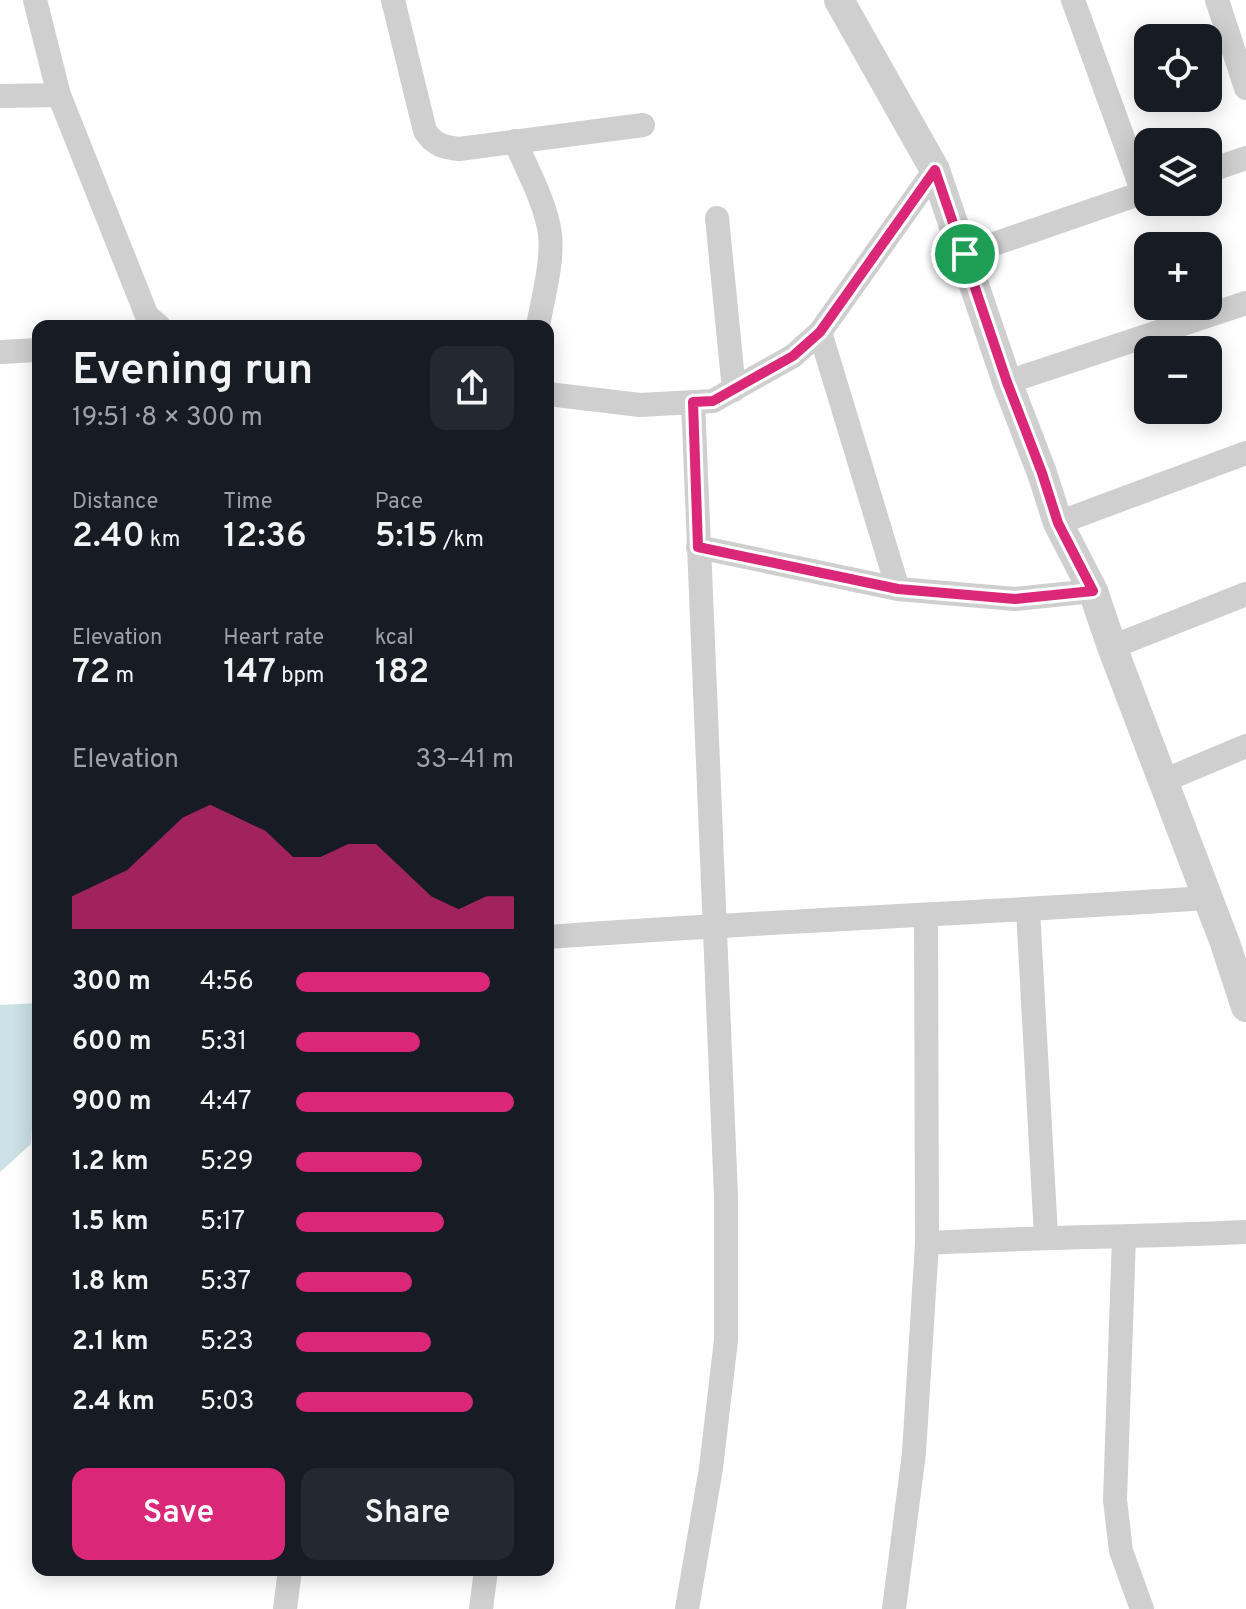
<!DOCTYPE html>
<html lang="en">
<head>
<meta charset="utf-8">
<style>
	body { margin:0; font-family:Overpass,sans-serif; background:#242831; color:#f1f3f6; height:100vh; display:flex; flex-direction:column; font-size:30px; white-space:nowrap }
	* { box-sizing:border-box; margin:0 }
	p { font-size:26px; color:#9ea1a6 }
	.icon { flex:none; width:44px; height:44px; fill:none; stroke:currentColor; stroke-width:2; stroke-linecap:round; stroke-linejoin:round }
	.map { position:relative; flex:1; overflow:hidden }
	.side { position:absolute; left:32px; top:320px; width:522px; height:1256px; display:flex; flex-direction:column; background:#171b24; border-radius:16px; box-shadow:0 4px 20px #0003 }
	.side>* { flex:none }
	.controls { position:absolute; left:1134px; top:24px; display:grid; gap:16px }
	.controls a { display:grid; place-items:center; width:88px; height:88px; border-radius:16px; background:#171b24; box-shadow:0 4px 20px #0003; font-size:40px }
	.pin { position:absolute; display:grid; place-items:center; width:68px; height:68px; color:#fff; margin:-34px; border:4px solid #fff; border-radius:50%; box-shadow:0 2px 8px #0007 }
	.round { display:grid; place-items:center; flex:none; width:84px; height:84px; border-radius:16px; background:#242831 }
	.overview { display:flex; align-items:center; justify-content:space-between; height:136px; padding:0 40px }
	h1 { font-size:44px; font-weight:600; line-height:60px }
	.metrics { display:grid; grid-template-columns:repeat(3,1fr); gap:12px; height:136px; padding:8px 40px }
	.metrics div { display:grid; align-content:center }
	.metrics b { font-size:34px; font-weight:600 }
	.metrics small { font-size:22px; font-weight:400 }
	.metrics p { font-size:22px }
	.chart { height:224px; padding:16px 40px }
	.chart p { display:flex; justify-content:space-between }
	.chart svg { width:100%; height:144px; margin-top:8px; fill:#db2777; opacity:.7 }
	.action { display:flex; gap:16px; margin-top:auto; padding:16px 40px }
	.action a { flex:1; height:92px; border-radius:16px; background:#db2777; color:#fff; font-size:32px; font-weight:600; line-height:92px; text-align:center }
	.action a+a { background:#242831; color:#f1f3f6 }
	ul { padding:0 40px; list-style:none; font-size:26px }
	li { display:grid; grid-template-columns:128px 96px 1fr; align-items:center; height:60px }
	li i { height:20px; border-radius:10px; background:#db2777 }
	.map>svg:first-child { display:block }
	.water { fill:#cbe1e6 }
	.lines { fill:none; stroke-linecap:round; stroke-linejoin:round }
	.minor { stroke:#cfcfcf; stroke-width:24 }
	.tertiary { stroke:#cfcfcf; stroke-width:30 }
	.route-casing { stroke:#fff; stroke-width:16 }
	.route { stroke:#db2777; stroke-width:10 }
</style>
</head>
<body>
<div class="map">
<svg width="1246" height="1609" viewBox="0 0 1246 1609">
	<rect width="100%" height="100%" fill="#fff"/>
	<path class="water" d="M38,1003L31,1144L0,1172V1005Z"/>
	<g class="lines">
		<path class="minor" d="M35,0L59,95L147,316L159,326
			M393,0L425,131C434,145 443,147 459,149L643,125
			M1073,0L1143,193
			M1217,0L1246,88
			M0,96L59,95
			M515,141C527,170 546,203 550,234C553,263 543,297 538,326
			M1208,171L1246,158
			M717,218L734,390
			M965,254L1148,191
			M0,352L38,350
			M1007,382L1246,303
			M548,394L640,405L713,401L793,356L820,332L935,170
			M1058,523L1246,453
			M698,547L898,589L820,332
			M898,589L1015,599L1093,591
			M1112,647L1246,594
			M1163,781L1246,746
			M1028,910L1046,1236
			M548,937C767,921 987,913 1206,898
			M1124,1237L1115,1500L1121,1551L1142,1609
			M927,1243C1033,1237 1140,1237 1246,1232
			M285,1609L290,1570
			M481,1609L486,1570
			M687,1609L711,1468L726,1340V1196L693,402
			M894,1609L914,1453L927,1243L926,915"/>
		<path class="tertiary" d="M839,0L935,170L1007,382L1042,473L1058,523L1093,591L1112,647L1225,943L1246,1007"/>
	</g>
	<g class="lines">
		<g class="route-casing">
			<path id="route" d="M935,170L1007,382L1042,473L1058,523L1093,591L1015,599L898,589L698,547L693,402L713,401L793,356L820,332Z"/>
		</g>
		<use href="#route" class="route"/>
	</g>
</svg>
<div class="controls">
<a><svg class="icon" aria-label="locate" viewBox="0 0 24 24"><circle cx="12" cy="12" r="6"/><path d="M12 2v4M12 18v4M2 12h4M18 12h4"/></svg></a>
<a><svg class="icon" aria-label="layers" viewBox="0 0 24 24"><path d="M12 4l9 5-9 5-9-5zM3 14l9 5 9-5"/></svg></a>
<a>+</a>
<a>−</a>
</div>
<div class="pin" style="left:965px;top:254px;background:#1e9e55"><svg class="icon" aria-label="arrive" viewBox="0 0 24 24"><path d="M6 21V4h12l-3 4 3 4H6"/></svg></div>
<section class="side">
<div class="overview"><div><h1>Evening run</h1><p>19:51 · 8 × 300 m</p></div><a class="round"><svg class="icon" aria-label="share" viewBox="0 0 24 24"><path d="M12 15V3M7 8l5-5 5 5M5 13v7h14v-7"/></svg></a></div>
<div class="metrics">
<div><p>Distance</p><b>2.40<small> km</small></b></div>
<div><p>Time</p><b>12:36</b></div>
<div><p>Pace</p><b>5:15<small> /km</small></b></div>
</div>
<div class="metrics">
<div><p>Elevation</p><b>72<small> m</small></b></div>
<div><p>Heart rate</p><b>147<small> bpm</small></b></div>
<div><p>kcal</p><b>182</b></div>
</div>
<div class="chart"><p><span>Elevation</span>33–41 m</p>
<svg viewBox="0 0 160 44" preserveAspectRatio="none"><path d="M0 44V34L10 30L20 26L30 18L40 10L50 6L60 10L70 14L80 22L90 22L100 18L110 18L120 26L130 34L140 38L150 34L160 34V44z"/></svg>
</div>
<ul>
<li><b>300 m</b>4:56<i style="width:89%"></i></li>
<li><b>600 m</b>5:31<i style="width:57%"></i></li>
<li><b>900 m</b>4:47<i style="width:100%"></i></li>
<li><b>1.2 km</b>5:29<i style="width:58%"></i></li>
<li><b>1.5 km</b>5:17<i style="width:68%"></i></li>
<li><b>1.8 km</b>5:37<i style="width:53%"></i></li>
<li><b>2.1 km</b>5:23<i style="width:62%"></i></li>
<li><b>2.4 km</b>5:03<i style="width:81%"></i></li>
</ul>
<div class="action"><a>Save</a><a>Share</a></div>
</section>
</div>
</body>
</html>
